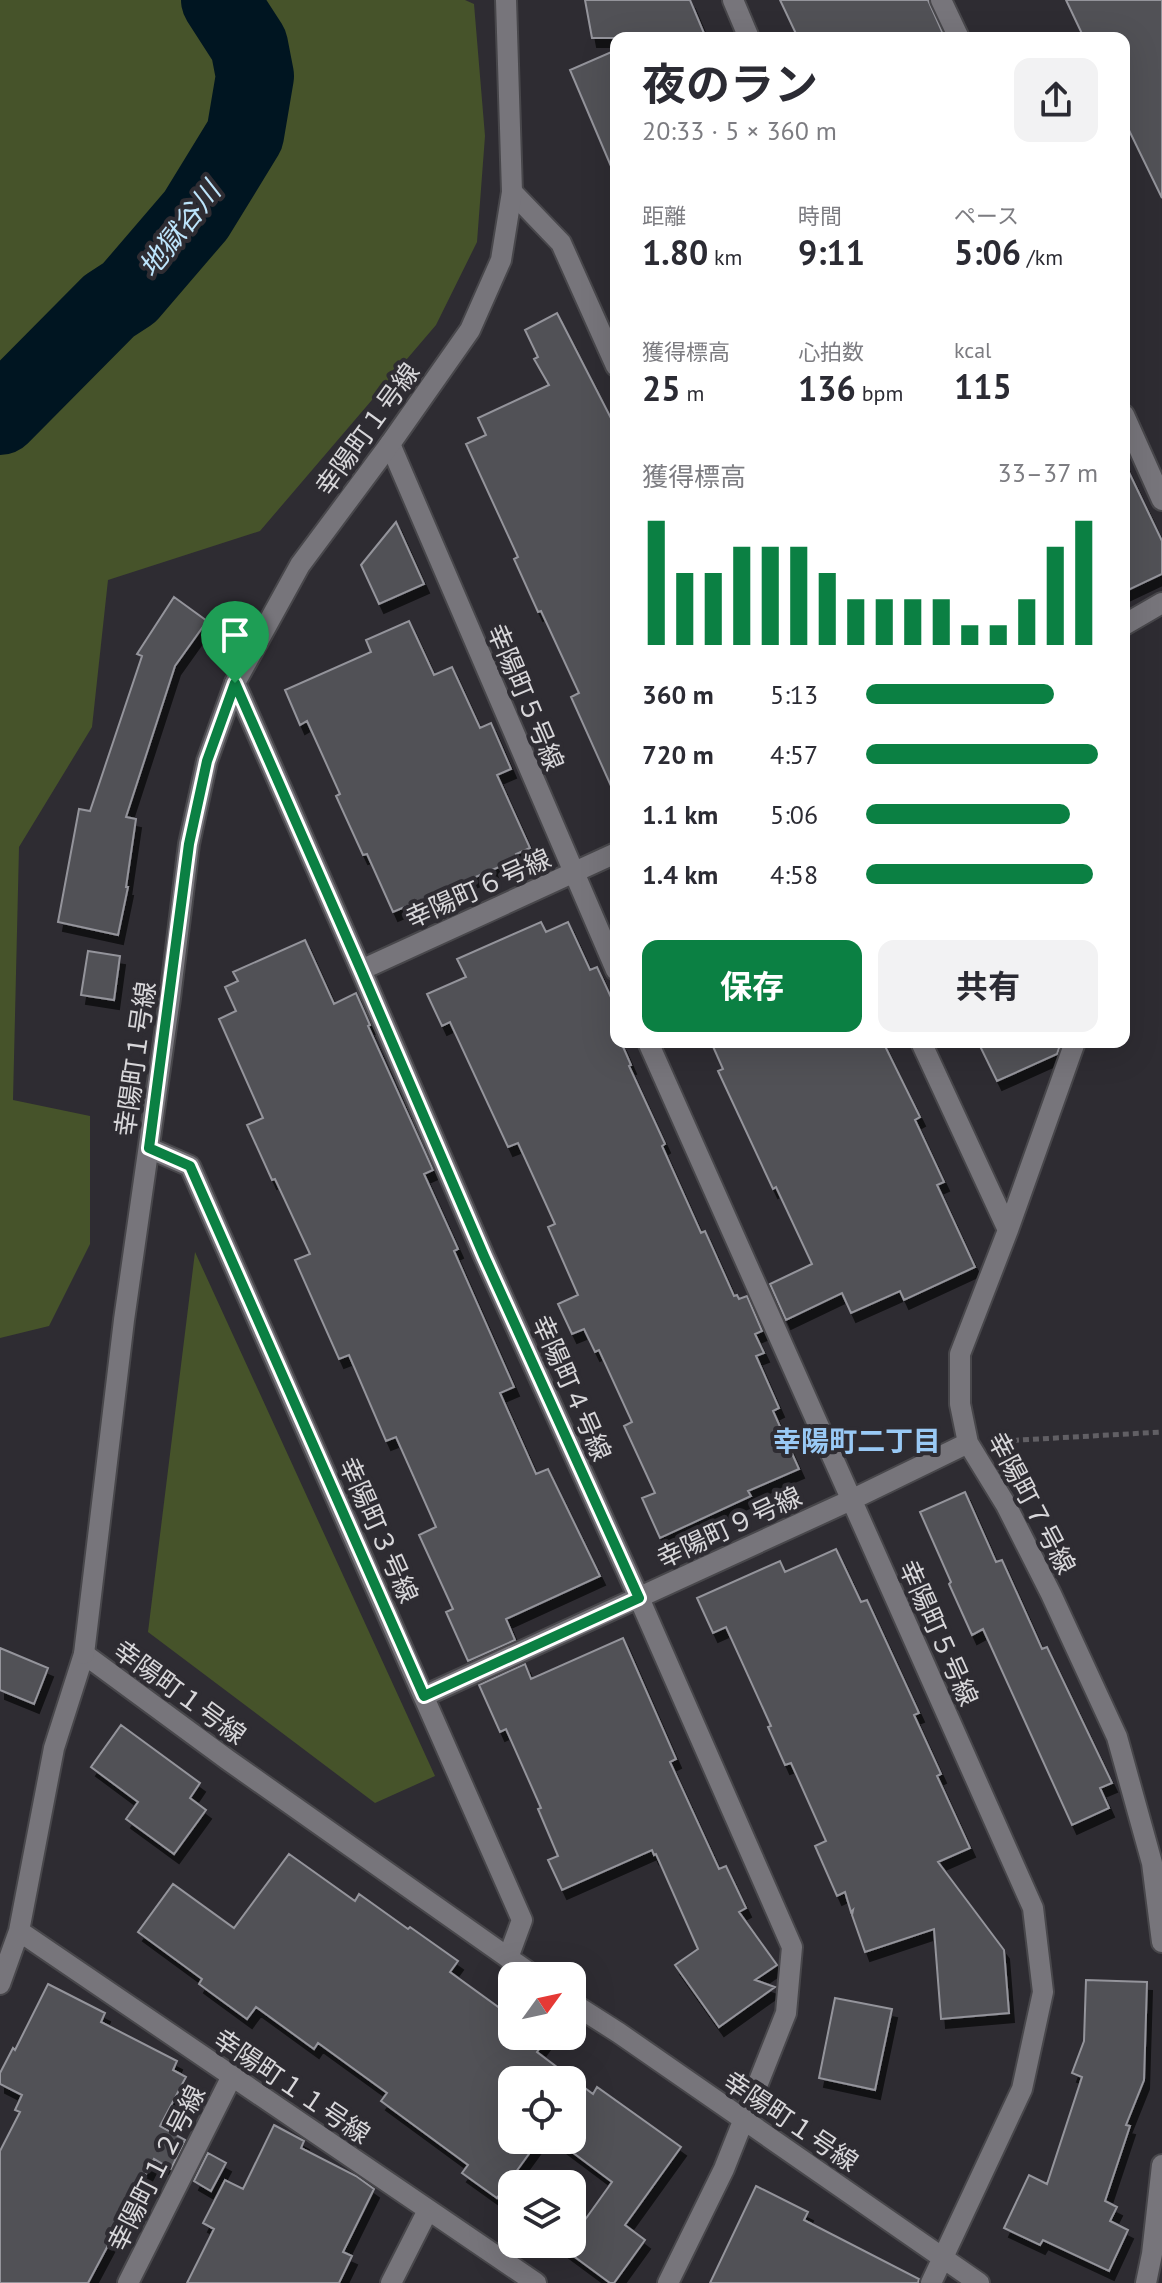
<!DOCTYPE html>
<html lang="ja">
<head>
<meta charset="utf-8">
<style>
	body { margin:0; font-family:"PT Sans","Noto Sans JP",sans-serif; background:#f2f2f3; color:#2b2b33; height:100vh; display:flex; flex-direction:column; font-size:30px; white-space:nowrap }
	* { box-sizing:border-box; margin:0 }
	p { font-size:26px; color:#7c7c81 }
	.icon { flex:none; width:44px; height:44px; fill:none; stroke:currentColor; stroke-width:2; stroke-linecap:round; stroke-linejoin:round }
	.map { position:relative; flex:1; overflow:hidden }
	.panel { position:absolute; left:610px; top:32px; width:520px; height:1016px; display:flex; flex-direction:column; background:#fff; border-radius:16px; box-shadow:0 8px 32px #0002 }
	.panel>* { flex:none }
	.needle { width:52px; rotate:57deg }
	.controls { position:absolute; left:498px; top:1962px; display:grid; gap:16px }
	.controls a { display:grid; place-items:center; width:88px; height:88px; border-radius:16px; background:#fff; box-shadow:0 8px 32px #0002; font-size:40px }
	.pin { position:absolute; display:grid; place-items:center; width:68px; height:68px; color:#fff; margin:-82px -34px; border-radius:50% 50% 50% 0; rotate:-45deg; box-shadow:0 0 8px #0007 }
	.pin .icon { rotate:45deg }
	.round { display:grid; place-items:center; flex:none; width:84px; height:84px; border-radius:16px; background:#f2f2f3 }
	.headline { display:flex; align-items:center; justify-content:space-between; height:136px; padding:0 32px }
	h1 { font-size:44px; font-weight:700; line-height:60px }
	.metrics { display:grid; grid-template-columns:repeat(3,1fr); gap:12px; height:136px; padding:8px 32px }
	.metrics div { display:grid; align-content:center }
	.metrics b { font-size:34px; font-weight:700 }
	.metrics small { font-size:22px; font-weight:400 }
	.metrics p { font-size:22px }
	.chart { height:224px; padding:16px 32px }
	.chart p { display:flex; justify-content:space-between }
	.chart svg { width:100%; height:144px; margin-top:8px; stroke:#0b8043; stroke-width:6 }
	.cta { display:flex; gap:16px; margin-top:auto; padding:16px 32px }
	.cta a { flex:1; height:92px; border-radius:16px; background:#0b8043; color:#fff; font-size:32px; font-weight:700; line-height:92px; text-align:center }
	.cta a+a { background:#f2f2f3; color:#2b2b33 }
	ul { padding:0 32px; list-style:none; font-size:26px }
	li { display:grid; grid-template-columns:128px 96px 1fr; align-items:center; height:60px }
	li i { height:20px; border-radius:10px; background:#0b8043 }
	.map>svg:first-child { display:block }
	.green { fill:#46532a }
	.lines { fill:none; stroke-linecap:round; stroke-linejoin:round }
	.river { stroke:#001521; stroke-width:78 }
	.building { fill:#515157; stroke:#94949b; stroke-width:2; filter:url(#shadow) }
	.street-casing { stroke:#48474b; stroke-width:24 }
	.secondary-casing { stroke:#48474b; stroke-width:24 }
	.path { stroke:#615f64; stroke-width:5; stroke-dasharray:6 4; stroke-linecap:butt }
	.street { stroke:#77757b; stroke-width:20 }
	.secondary { stroke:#77757b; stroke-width:20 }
	.route-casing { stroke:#fff; stroke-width:16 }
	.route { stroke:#0b8043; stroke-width:10 }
	.labels { text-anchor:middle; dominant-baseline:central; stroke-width:8; stroke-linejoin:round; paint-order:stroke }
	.street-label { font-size:26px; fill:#d8d7da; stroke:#2e2c32 }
	.water-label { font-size:28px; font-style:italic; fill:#bde4fb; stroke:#2e2c32 }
	.neighbourhood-label { font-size:28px; font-weight:bold; fill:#99c9f5; stroke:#2e2c32 }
</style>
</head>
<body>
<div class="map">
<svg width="1162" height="2283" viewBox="0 0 1162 2283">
	<defs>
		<filter id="shadow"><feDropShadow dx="5" dy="9" stdDeviation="0" flood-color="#0009"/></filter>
	</defs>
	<rect width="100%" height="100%" fill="#2e2c32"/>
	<path class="green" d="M0,0H465L474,4L485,136L477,242L436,325L260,531L108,580L92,727L19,847L13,1100L90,1116V1244L49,1326L0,1338Z
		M195,1252L435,1776L375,1803L148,1632Z"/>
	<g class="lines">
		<path class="river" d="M0,416L109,306L129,293L196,215L245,135L255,76L249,45L220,0"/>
	</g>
	<path class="building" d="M585,0H690L706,38H592Z
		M780,0H928L945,38H798Z
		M1066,0H1162V198L1124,120V38H1084Z
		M616,50V178L570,70Z
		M557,313L616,428V797L571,697L579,693L541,611L538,612L514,559L518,557L466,444L486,435L478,418L549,385L534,359L538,357L525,330Z
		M1124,462L1162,541V574L1124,592Z
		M396,522L424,584L379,604L361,565Z
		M174,597L207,621L175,666L126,817L136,819L126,887H128L118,935L58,922L79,809L90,811L142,656L137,654Z
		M409,621L434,675L452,667L480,728L491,723L511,769L497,775L530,848L516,854L518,859L393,912L367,854L363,855L336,796L340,794L307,721L300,725L285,690L371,652L366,640Z
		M541,922L546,932L568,922L590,970L597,967L616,1008V1042H621L631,1065L629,1066L665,1144L662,1146L701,1233L705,1231L734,1296L737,1295L739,1299L747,1296L762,1331L755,1334L764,1353L756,1356L779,1408L773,1411L799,1469L748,1491L751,1496L660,1538L642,1498L655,1493L624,1426L632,1422L599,1350L595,1352L584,1329L572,1334L558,1304L578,1295L548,1227L555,1224L518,1143L508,1147L450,1022L442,1026L427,994L466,977L457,959Z
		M305,940L334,1004L356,993L370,1025L368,1026L433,1170L424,1174L458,1249L454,1251L514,1387L500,1393L536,1474L548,1469L600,1576L506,1619L515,1640L468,1661L446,1612L453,1609L419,1535L436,1527L396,1437L386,1441L349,1355L339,1359L295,1260L310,1254L275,1179L272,1180L247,1125L263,1118L219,1019L236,1011L225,987L238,981L233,972Z
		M88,951L120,956L114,1000L81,995Z
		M711,1042H883L920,1117L915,1120L944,1182L937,1185L975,1267L904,1300L900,1291L851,1313L842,1293L786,1320L770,1284L812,1264L776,1187L773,1189L718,1071L723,1069Z
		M978,1042H1061L1057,1054L997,1081Z
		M965,1492L996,1562L1002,1560L1042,1649L1047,1647L1112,1783L1100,1788L1109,1808L1072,1825L983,1629L972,1635L949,1584L951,1582L920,1512Z
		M836,1549L861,1602L867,1600L919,1713L914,1715L941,1774L937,1776L970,1848L938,1862L1004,1950L1009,2013L941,2019L934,1929L865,1952L852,1915L853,1910L851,1912L845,1892L837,1896L815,1846L826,1841L791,1763L785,1765L768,1727L771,1726L726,1627L713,1633L697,1598L780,1561L785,1572Z
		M623,1638L676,1759L670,1762L719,1869L726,1866L746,1908L739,1912L777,1965L755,1980L775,1987L719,2027L675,1965L698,1949L656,1854L654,1855L652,1850L562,1890L548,1860L558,1856L538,1809L541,1808L506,1729L500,1732L479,1685L525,1664L531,1679Z
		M0,1648L48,1668L34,1704L0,1690Z
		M121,1725L200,1783L190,1798L206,1810L174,1854L126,1819L138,1802L91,1767Z
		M289,1854L355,1901L359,1894L408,1929L410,1927L458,1961L450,1972L512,2017V2036H539L545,2041L537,2052L593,2094L597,2087L681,2147L625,2225L645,2240L614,2283H610L564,2249L567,2244H572V2238L612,2182L556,2140H572V2080H512V2140H539L497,2198L462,2173L468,2165L381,2101L387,2093L318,2043L314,2049L256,2007L247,2019L199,1984L202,1979L138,1932L173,1884L234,1928Z
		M1086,1980L1147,1982L1144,2080L1126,2125L1130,2126L1105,2201L1117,2207L1110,2221L1128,2230L1109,2271L1043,2240L1040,2245L1004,2228L1029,2175L1047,2184L1082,2077L1072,2073L1084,2041Z
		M48,1984L105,2013L101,2022L177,2061L173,2070L186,2077L160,2126L185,2140L171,2169L154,2159L88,2283H0V2151L20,2112L15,2110L22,2095L0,2084V2073L13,2048L15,2050Z
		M835,1998L892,2009L875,2090L819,2078Z
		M274,2125L304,2141L301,2148L356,2176L374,2189L343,2252L352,2256L339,2283H187L214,2229L203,2223L225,2180L243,2189Z
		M208,2153L226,2163L211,2191L194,2181Z
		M756,2186L808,2212L804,2220L919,2279L918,2283H710Z"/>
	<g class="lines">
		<g class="street-casing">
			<path id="street" d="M733,0L749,38
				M941,0L959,38
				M512,192L561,243L616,366
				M1124,415L1162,500
				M390,444L616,970
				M1124,625L1162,603
				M235,683L361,970L484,1256L639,1598L792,1947L786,2013L724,2169L668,2283
				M361,970L616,853
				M648,1042L1033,1908L1043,1992L1022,2089L931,2283
				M921,1042L1008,1230
				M1075,1042L1008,1230L960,1354V1404L968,1443L1006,1505L1051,1594L1117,1737L1152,1863L1162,1942
				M149,1148L190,1166L522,1920L508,1958
				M424,1696L851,1500L968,1443
				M19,1931L536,2283
				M0,1984L19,1931L54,1748L84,1654L228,1760L534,1976
				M572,2003L619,2033L979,2283
				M128,2283L232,2076
				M391,2283L428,2210
				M1146,2283L1152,2254L1162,2165"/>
		</g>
		<g class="secondary-casing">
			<path id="secondary" d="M84,1654L124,1320L170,998L189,844L207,761L235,683L300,565L390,444L470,330L501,260L512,192L506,0"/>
		</g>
		<path class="path" d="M1003,1441L1162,1432"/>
		<use href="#street" class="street"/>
		<use href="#secondary" class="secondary"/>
	</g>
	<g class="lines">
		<g class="route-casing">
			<path id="route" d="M235,683L361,970L484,1256L639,1598L424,1696L190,1166L149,1148L189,844L207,761Z"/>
		</g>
		<use href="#route" class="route"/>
	</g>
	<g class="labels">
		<g class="street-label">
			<text transform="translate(367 429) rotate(-54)">幸陽町１号線</text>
			<text transform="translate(526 697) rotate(67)">幸陽町５号線</text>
			<text transform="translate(478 888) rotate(-24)">幸陽町６号線</text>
			<text transform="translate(135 1059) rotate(-82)">幸陽町１号線</text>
			<text transform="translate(572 1388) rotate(66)">幸陽町４号線</text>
			<text transform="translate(1032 1503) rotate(62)">幸陽町７号線</text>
			<text transform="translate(729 1527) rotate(-25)">幸陽町９号線</text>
			<text transform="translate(379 1530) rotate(66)">幸陽町３号線</text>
			<text transform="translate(939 1633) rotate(66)">幸陽町５号線</text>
			<text transform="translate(180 1692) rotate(36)">幸陽町１号線</text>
			<text transform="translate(292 2086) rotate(34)">幸陽町１１号線</text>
			<text transform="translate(791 2121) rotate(34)">幸陽町１号線</text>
			<text transform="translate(156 2168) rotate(-63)">幸陽町１２号線</text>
		</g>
		<g class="water-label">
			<text transform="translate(179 229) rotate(-52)">地獄谷川</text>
		</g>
		<g class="neighbourhood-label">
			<text x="857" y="1440">幸陽町二丁目</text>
		</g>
	</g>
</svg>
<div class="controls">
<a><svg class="needle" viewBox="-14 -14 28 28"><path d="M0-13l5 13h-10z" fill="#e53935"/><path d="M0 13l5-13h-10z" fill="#7c7c81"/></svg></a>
<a><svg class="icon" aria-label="locate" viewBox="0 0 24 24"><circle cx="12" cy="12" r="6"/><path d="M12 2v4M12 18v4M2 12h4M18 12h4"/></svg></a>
<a><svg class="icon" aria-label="layers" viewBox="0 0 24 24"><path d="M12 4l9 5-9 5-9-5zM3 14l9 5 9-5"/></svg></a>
</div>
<div class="pin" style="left:235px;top:683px;background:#1e9e55"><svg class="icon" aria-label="arrive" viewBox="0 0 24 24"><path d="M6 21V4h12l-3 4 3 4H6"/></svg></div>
<section class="panel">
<div class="headline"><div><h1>夜のラン</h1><p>20:33 · 5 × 360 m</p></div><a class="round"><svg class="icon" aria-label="share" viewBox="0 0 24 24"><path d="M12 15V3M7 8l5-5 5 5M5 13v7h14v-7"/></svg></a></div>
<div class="metrics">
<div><p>距離</p><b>1.80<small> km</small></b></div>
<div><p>時間</p><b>9:11</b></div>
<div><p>ペース</p><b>5:06<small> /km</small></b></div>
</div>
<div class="metrics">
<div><p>獲得標高</p><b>25<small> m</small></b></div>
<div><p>心拍数</p><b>136<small> bpm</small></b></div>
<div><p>kcal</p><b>115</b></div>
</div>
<div class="chart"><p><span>獲得標高</span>33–37 m</p>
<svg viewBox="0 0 160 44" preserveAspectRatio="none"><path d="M5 44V6M15 44V22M25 44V22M35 44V14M45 44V14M55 44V14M65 44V22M75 44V30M85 44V30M95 44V30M105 44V30M115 44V38M125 44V38M135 44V30M145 44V14M155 44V6"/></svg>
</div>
<ul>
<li><b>360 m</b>5:13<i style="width:81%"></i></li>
<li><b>720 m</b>4:57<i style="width:100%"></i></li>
<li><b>1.1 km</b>5:06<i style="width:88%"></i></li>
<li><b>1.4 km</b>4:58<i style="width:98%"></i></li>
</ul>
<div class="cta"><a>保存</a><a>共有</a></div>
</section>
</div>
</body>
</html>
